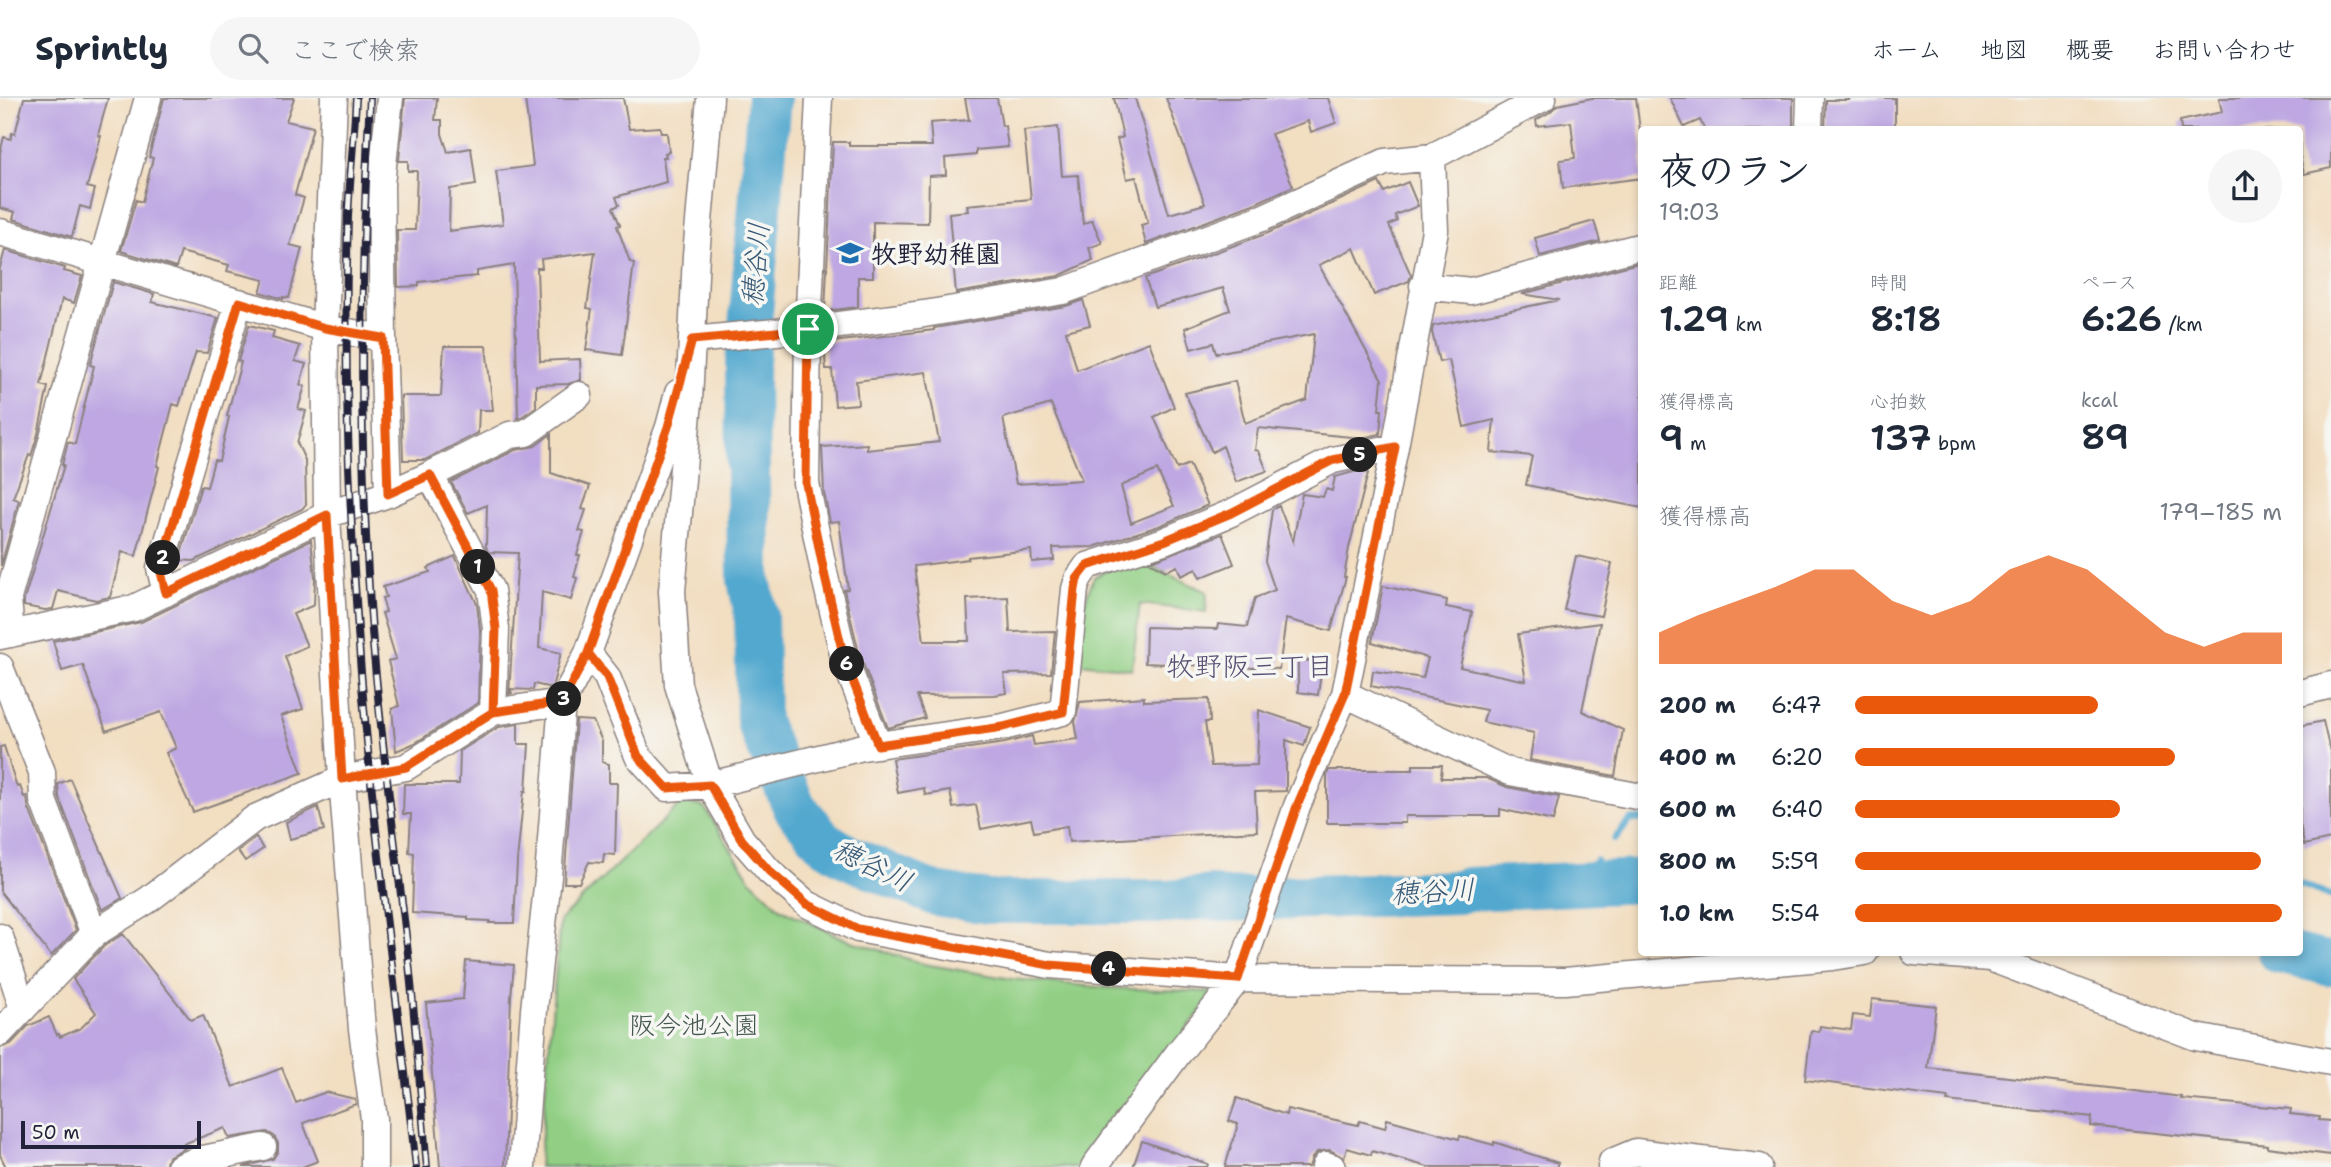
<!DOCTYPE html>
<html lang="ja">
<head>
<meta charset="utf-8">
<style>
	body { margin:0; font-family:"Shantell Sans","Klee One",sans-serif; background:#f6f6f7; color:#1f2937; height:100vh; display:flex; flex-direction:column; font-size:26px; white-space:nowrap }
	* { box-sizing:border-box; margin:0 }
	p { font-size:23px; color:#747a83 }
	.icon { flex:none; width:38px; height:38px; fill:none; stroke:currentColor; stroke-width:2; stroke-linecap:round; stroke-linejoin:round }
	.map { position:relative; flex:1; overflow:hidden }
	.drawer { position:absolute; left:1638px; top:28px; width:665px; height:830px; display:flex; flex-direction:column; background:#fff; border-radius:7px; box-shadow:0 4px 10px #0003 }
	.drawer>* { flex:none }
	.scale { position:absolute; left:21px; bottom:18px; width:180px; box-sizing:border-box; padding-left:7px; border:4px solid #22223b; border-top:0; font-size:19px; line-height:24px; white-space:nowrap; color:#22223b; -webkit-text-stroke:5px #f6f6f2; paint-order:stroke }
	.pin { position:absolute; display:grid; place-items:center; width:60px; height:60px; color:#fff; margin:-30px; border:4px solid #fff; border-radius:50%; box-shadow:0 2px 7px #0007 }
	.km { position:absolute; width:35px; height:35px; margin:-18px; border-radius:50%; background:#222; color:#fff; font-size:19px; line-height:35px; text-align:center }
	.round { display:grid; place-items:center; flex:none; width:74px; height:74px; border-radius:37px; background:#f6f6f7 }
	.head { display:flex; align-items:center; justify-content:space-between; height:119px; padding:0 21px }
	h1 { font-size:38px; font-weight:600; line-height:52px }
	.figures { display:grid; grid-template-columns:repeat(3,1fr); gap:10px; height:119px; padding:7px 21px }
	.figures div { display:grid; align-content:center }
	.figures b { font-size:35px; font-weight:600 }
	.figures small { font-size:19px; font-weight:400 }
	.figures p { font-size:19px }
	.chart { height:196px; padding:14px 21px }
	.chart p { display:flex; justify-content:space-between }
	.chart svg { width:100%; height:126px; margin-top:7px; fill:#ea580c; opacity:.7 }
	ul { padding:0 21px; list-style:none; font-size:23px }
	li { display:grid; grid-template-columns:112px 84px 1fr; align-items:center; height:52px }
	li i { height:18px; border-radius:9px; background:#ea580c }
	header { display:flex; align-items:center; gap:42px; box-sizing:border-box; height:98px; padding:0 35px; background:#fff; border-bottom:2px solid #e0e1e3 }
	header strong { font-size:33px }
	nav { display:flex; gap:38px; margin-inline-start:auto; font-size:24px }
	.search { width:490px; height:63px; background:#f6f6f7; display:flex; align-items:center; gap:18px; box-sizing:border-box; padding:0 24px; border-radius:38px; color:#747a83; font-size:26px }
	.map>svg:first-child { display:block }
	.green { fill:#92cf84; stroke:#5a7860; stroke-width:2 }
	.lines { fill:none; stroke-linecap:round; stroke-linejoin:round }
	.stream { stroke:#52a8cf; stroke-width:7 }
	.river { stroke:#52a8cf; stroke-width:44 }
	.building { fill:#bea7e2; fill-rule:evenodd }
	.street-casing { stroke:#8a807e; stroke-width:29 }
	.street { stroke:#fff; stroke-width:26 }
	.rail-casing { stroke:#22223b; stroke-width:8 }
	.rail { stroke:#f6f6f2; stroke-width:5; stroke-dasharray:16; stroke-linecap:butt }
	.route-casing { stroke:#fff; stroke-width:14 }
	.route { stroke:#ea580c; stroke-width:9 }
	.labels { text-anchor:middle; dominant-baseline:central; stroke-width:7; stroke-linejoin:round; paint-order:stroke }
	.poi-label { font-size:26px; font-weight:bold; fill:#22223b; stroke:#f6f6f2; text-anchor:start }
	.park-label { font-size:26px; fill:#445651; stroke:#f6f6f2 }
	.water-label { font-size:28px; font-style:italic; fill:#355876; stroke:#f6f6f2 }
	.neighbourhood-label { font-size:28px; fill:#595175; stroke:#f6f6f2 }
</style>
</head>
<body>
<header>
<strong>Sprintly</strong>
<div class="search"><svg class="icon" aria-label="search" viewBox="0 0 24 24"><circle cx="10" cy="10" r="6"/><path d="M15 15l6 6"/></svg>ここで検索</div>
<nav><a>ホーム</a><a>地図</a><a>概要</a><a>お問い合わせ</a></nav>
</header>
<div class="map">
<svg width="2331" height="1069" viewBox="0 0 2331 1069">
	<rect width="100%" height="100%" fill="#f6f6f2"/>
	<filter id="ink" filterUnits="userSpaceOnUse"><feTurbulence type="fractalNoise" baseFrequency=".0143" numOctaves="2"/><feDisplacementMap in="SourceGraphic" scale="14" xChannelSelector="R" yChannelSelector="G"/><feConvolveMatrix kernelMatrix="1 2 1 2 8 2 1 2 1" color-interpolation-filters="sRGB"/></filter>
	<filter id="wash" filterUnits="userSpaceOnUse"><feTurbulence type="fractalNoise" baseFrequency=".00686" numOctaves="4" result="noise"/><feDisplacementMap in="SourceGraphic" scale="28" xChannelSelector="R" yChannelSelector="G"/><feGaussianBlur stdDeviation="1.57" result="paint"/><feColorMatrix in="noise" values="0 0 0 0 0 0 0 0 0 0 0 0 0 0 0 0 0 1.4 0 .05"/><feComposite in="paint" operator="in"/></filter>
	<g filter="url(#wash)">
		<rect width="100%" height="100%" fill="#f2dec1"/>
		<path class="green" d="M1133,460L1207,494L1206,514L1140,506L1132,571L1080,565L1082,511L1094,479Z
			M682,704L704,709L751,782L781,811L845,841L924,866L1012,881L1109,890L1215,894L1081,1069H539L560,822Z"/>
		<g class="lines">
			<path class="stream" d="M1615,741L1630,722L1642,721
				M1579,784L1596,763
				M2300,786L2331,798"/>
			<path class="river" d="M769,0L747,265L749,482L756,516L758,624L795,710L824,744L850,760L935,796L989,804H1169L1210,799L1221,802L1459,794L1467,791L1642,783
				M2279,854L2331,866"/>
		</g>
		<g id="blocks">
			<path class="building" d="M24,0H108L98,37L101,38L87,89L95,91L90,111L80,108L72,139L13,121L15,114L0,110V55L4,39L11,41L12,35L15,36Z
				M164,0H294L286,23L313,29L295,97L304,100L290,147L302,150L289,200L283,199V201L260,194L264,182L227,173L229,167L181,154L176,170L121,153L136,102L142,104L153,60L149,59Z
				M405,0H437L435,22H442V36L448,54L471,50L476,87L450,91L449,133L503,126L496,73L533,68L525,0H623L629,31L660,29L661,35H667L669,54L665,55L666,59H663L666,84L616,99L619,107L613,110L620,127L617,128L630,164L634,165L622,257L586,252L592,211L587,210L595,154L541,161L542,170H537L540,263L580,261L581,282L568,286L536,287V309L520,320H518L514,167L477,173V178L419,184V188L398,189L397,132H415L417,73H408V63H399Z
				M965,0H997L1002,28H1005L1008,49L976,52V57L945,60L946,77L929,78L928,125L873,124V179H858V209L825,213L833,44H849V48H932L930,25L969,22Z
				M1114,0H1135L1169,116L1205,106L1166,0H1328L1336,25L1311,34L1308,23L1271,36L1293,88L1256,105L1146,146L1141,127L1148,125L1136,79L1127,81L1117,41L1123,39Z
				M1592,0H1636L1642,49V80L1563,90L1560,62L1575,60L1571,24L1537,28L1536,22L1550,14L1557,7Z
				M1670,0H1793V32H1705L1700,22L1684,29Z
				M1849,0H1895V32H1825L1826,2H1849Z
				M2219,0H2331V70L2304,76L2300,58V32H2181L2180,23L2222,14Z
				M1058,29L1062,78L1078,77L1083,126L1092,122L1102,145L1089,150L1093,162L1059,178L956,195L949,115L968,113L967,107L1031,101L1024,33Z
				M1379,84L1384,94L1408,84L1418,108L1395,117L1397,123L1389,127L1411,177L1409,183L1374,197L1354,150L1319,167L1382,282L1379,312H1382L1380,336L1362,340L1258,330L1255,352L1259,353L1267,373L1236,384L1223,348L1212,354L1185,295L1235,283L1245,325L1307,302L1314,236L1216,255L1213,245L1191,251L1185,230L1230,212L1223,190L1155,209L1145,180L1268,135Z
				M1594,123L1600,143L1540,158L1535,140Z
				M5,152L65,170L64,173L82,178L74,205L62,201L41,287L48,289L38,336L31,358L29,357L13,400L19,402L1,468L0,170Z
				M1642,164V410L1526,387L1532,358L1491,354L1494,322L1464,329L1449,262L1439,264L1432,234L1433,228L1559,202L1522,196Z
				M113,184L154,196L152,204L218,220L207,255L196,254L179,308L173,306L157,368L159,369L136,458L122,454L110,499L96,502L58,493L53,511L45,512L24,508V502L64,367H62L68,344L75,346L94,268L90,267Z
				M1083,202L1090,227L1066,233L1077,272L1149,244L1174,309L1154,319L1177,371L1189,366L1208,407L1159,428L1093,449L1053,450L1054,462L1032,464L1031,452L968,459V461L914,468L924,543H969L967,501L1008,499L1010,534L1055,533L1051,575L1004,576L1007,595L994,597L917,598L925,620L888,630L859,555L844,492L848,491L839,423L830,424L824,395L822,349L867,346V352L939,344L926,274L856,283L858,306L835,308L832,271H826L824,245L934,232V230L1066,208ZM1051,306L1082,382L1016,386L1003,320ZM1157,372L1174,408L1131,425L1121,388Z
				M249,227L274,233L272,240L300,248L295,263L306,266L300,287L305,288L298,311L306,313L297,345L305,362L306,406L302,411L194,463L179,462L201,388L207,389L214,362L219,363L229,319L227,318L241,264L238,263Z
				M444,248H486L493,312H479L478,335L425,362H403L401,298H441Z
				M551,336V375L590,388L582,411L586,412L579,433L584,434L577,457H580L574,479L577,480L571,502L542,494L539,550L561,555L552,590L534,586L533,592L510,591L512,595L509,596L518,455L488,454L486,448L487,407L468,415L451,384L515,352L535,348Z
				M1357,373L1368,375L1349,450L1344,479H1346L1331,533L1286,521L1279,571L1145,565L1146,529L1217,531L1218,526L1247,529L1255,500L1275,492L1265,463L1272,412L1279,408L1293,444L1302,396L1323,399L1326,391L1332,393L1335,379Z
				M1222,436L1234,466L1200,480L1196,471L1181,478L1177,468L1166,473L1149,464Z
				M311,442L315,479L314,507L293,516L307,548L285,558L303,611L281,618L302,675L193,714L166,655L176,650L161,614L106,633L83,567L62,573L53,543L141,524Z
				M455,458L477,506L480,532L478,605L415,645L396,653L392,611L399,608L388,563L396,561L382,515L386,514L382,500L386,499L383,489L430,474L428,470Z
				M1576,458L1612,465L1601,518L1564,512Z
				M1383,488L1447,502L1446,509L1472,514L1460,569L1526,583L1518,536L1600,525L1582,613L1623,632L1615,678L1530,662L1534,635L1483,624L1486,612L1371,588L1373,573L1423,580L1428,560L1372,544Z
				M1298,561L1322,565L1318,597L1298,594Z
				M1144,599V603L1209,601L1210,624H1205L1211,668L1257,667L1259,612L1310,629L1304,648L1286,642V693L1255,694L1257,733L1069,744L1067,728L1034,734L1031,721L981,731L976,707L953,710L950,693L925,697L924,690L898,695L892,661L1005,645L1032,638L1034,647L1078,641L1075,624L1080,604Z
				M576,622L593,623L602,643V664L609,666V685H617L615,757L604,756L603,765L589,764L579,785H564Z
				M2323,623L2331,658V741L2304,747L2300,726V628Z
				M518,626V646H529L526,693H524L517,763L514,825H489L490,823L468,822V819L412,815L414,755L409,754L411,716H403L404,686H459L460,653L499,629Z
				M4,648L17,689L20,688L24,699L27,698L28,708L76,832L51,858L0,793V649Z
				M1413,667H1442L1441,680H1486L1507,689L1559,699L1553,723L1500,711V718H1405V725H1327V677L1329,672H1413Z
				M70,681L122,800L102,812L59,699L58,686Z
				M318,709L324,732L290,741L286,724Z
				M256,739L263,751L245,763L238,753Z
				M123,836L191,922L203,917L233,989L282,970L296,1005L326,994L355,1001L356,1006L303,1025L318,1063L302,1069H243L273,1061L278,1053V1045L274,1038L267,1034L229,1040L225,1030L183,1046L185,1050L168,1059L165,1069H6L0,1057V950L11,946L28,928L49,919L57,937L59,936L60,939L81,930L96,915L73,881L104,848Z
				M466,863L514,867L511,899L505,1069H440L426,905L463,901Z
				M1872,901L1936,908L1928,970L2135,993L2182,999L2181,1001L2291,1011L2290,1016L2320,1019L2319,1022L2331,1023V1057L2267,1049V1047L2091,1028L2092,1019L1947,1003L1948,1000L1805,982L1811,933L1819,934L1820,928L1851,932L1853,917L1870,919Z
				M1237,1000L1286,1017L1287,1011L1358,1027L1360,1023L1385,1030L1387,1021L1459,1041L1460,1038L1494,1047V1044L1558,1065L1557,1069H1428L1372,1053L1371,1057L1347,1050L1344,1060L1330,1052L1317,1054L1312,1060L1309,1069H1225L1238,1026L1229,1023Z
				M1142,1043L1208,1066L1207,1069H1133Z"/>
		</g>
	</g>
	<g filter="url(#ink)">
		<use href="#blocks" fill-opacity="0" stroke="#8a807e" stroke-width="2"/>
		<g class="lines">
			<g class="street-casing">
				<path id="street" d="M334,0L325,230L327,417L342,681L362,931L374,1021V1069
					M710,0L696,157L689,303L672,493L678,587L710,687L742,742L769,773L807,806L858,831L1050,867L1238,881L1565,883L1832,859L1865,854
					M819,0L808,231L806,385L825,479L844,560L878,647
					M1809,32L1810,0
					M0,134L325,230L383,240L388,396
					M1423,188L1471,193L1642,148
					M383,240L381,87L390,0
					M692,242L808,231L924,216L1063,193L1262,120L1385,64L1432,59L1543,0
					M430,377L491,492L496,531L493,614L562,604
					M166,495L160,470L239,204
					M11,536L8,500L148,0
					M0,538L134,510L327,417L388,396L430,377L510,337L526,335L579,297
					M588,555L607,579L638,658L667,690L710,687L863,649L1003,629L1063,614L1075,491L1078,481L1087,468L1164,443L1231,415L1333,362L1395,349
					M0,569L42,674L43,702L94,836
					M2300,595L2331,587
					M1345,596L1510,674L1642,699
					M0,839L23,911
					M1914,854L1990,860L2196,939L2331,964
					M0,935L94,836L148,802L255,720L342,681L406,669L493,614
					M180,1069L198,1062L263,1049
					M522,1069L534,912L548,779L562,604L588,555L669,329L678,295
					M1094,1069L1180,953L1238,881L1297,708L1345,596L1395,349L1435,132L1432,59
					M1325,1069L1326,1067L1332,1069
					M1611,1069L1612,1064L1636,1054L1759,1069"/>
			</g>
			<use href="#street" class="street"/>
			<g class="rail-casing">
				<path id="rail" d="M356,0C354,39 350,79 348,118C344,256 348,395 358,533C370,712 396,891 416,1069
					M370,0C360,177 358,356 372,533C380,635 394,737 406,838C415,915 420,992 427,1069"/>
			</g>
			<use href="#rail" class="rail"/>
		</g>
	</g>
	<g class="lines" filter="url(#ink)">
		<g class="route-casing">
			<path id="route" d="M808,231L692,242L668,329L588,555L562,604L493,614L496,531L491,492L430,377L388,396L383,240L325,230L239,204L160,470L166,495L327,417L342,681L406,669L493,614L562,604L588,555L607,579L638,658L667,690L710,687L742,742L769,773L807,806L858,831L1050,867L1238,881L1297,708L1345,596L1395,349L1333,362L1231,415L1164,443L1087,468L1077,481L1075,491L1063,614L1003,629L878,647L844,560L825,479L806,386L808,231"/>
		</g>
		<use href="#route" class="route"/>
	</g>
	<defs>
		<g id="school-bare" transform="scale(2.1)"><path d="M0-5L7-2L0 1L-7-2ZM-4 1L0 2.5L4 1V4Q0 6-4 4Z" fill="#1f6fb2" stroke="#f6f6f2" stroke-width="2.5" paint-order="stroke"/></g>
	</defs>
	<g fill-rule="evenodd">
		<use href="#school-bare" x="850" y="155"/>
	</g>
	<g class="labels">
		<g class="poi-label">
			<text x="871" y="155">牧野幼稚園</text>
		</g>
		<g class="park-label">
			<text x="694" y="926">阪今池公園</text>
		</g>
		<g class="water-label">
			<text transform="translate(755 166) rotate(-85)">穂谷川</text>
			<text transform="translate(873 767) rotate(26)">穂谷川</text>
			<text transform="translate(1433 793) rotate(-3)">穂谷川</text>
		</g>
		<g class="neighbourhood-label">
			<text x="1250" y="568">牧野阪三丁目</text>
		</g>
	</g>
</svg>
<div class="scale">50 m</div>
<div class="pin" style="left:808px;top:231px;background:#1e9e55"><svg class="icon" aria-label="arrive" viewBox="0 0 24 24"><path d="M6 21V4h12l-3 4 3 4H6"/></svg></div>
<b class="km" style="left:478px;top:469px">1</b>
<b class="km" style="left:163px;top:460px">2</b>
<b class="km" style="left:564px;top:601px">3</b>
<b class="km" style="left:1109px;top:871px">4</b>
<b class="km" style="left:1360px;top:357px">5</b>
<b class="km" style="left:847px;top:566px">6</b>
<section class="drawer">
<div class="head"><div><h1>夜のラン</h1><p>19:03</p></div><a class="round"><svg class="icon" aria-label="share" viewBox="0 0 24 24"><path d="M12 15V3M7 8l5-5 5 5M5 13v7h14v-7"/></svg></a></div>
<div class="figures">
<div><p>距離</p><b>1.29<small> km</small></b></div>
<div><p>時間</p><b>8:18</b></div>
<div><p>ペース</p><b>6:26<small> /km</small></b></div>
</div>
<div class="figures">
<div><p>獲得標高</p><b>9<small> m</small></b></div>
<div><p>心拍数</p><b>137<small> bpm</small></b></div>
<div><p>kcal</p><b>89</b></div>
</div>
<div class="chart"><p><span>獲得標高</span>179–185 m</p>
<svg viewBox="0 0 160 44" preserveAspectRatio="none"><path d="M0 44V33L10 27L20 22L30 17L40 11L50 11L60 22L70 27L80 22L90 11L100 6L110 11L120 22L130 33L140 38L150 33L160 33V44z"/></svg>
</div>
<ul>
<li><b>200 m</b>6:47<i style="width:57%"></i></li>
<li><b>400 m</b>6:20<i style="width:75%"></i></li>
<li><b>600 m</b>6:40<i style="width:62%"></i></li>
<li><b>800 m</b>5:59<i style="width:95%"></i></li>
<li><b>1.0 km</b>5:54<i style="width:100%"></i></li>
</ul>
</section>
</div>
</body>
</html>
